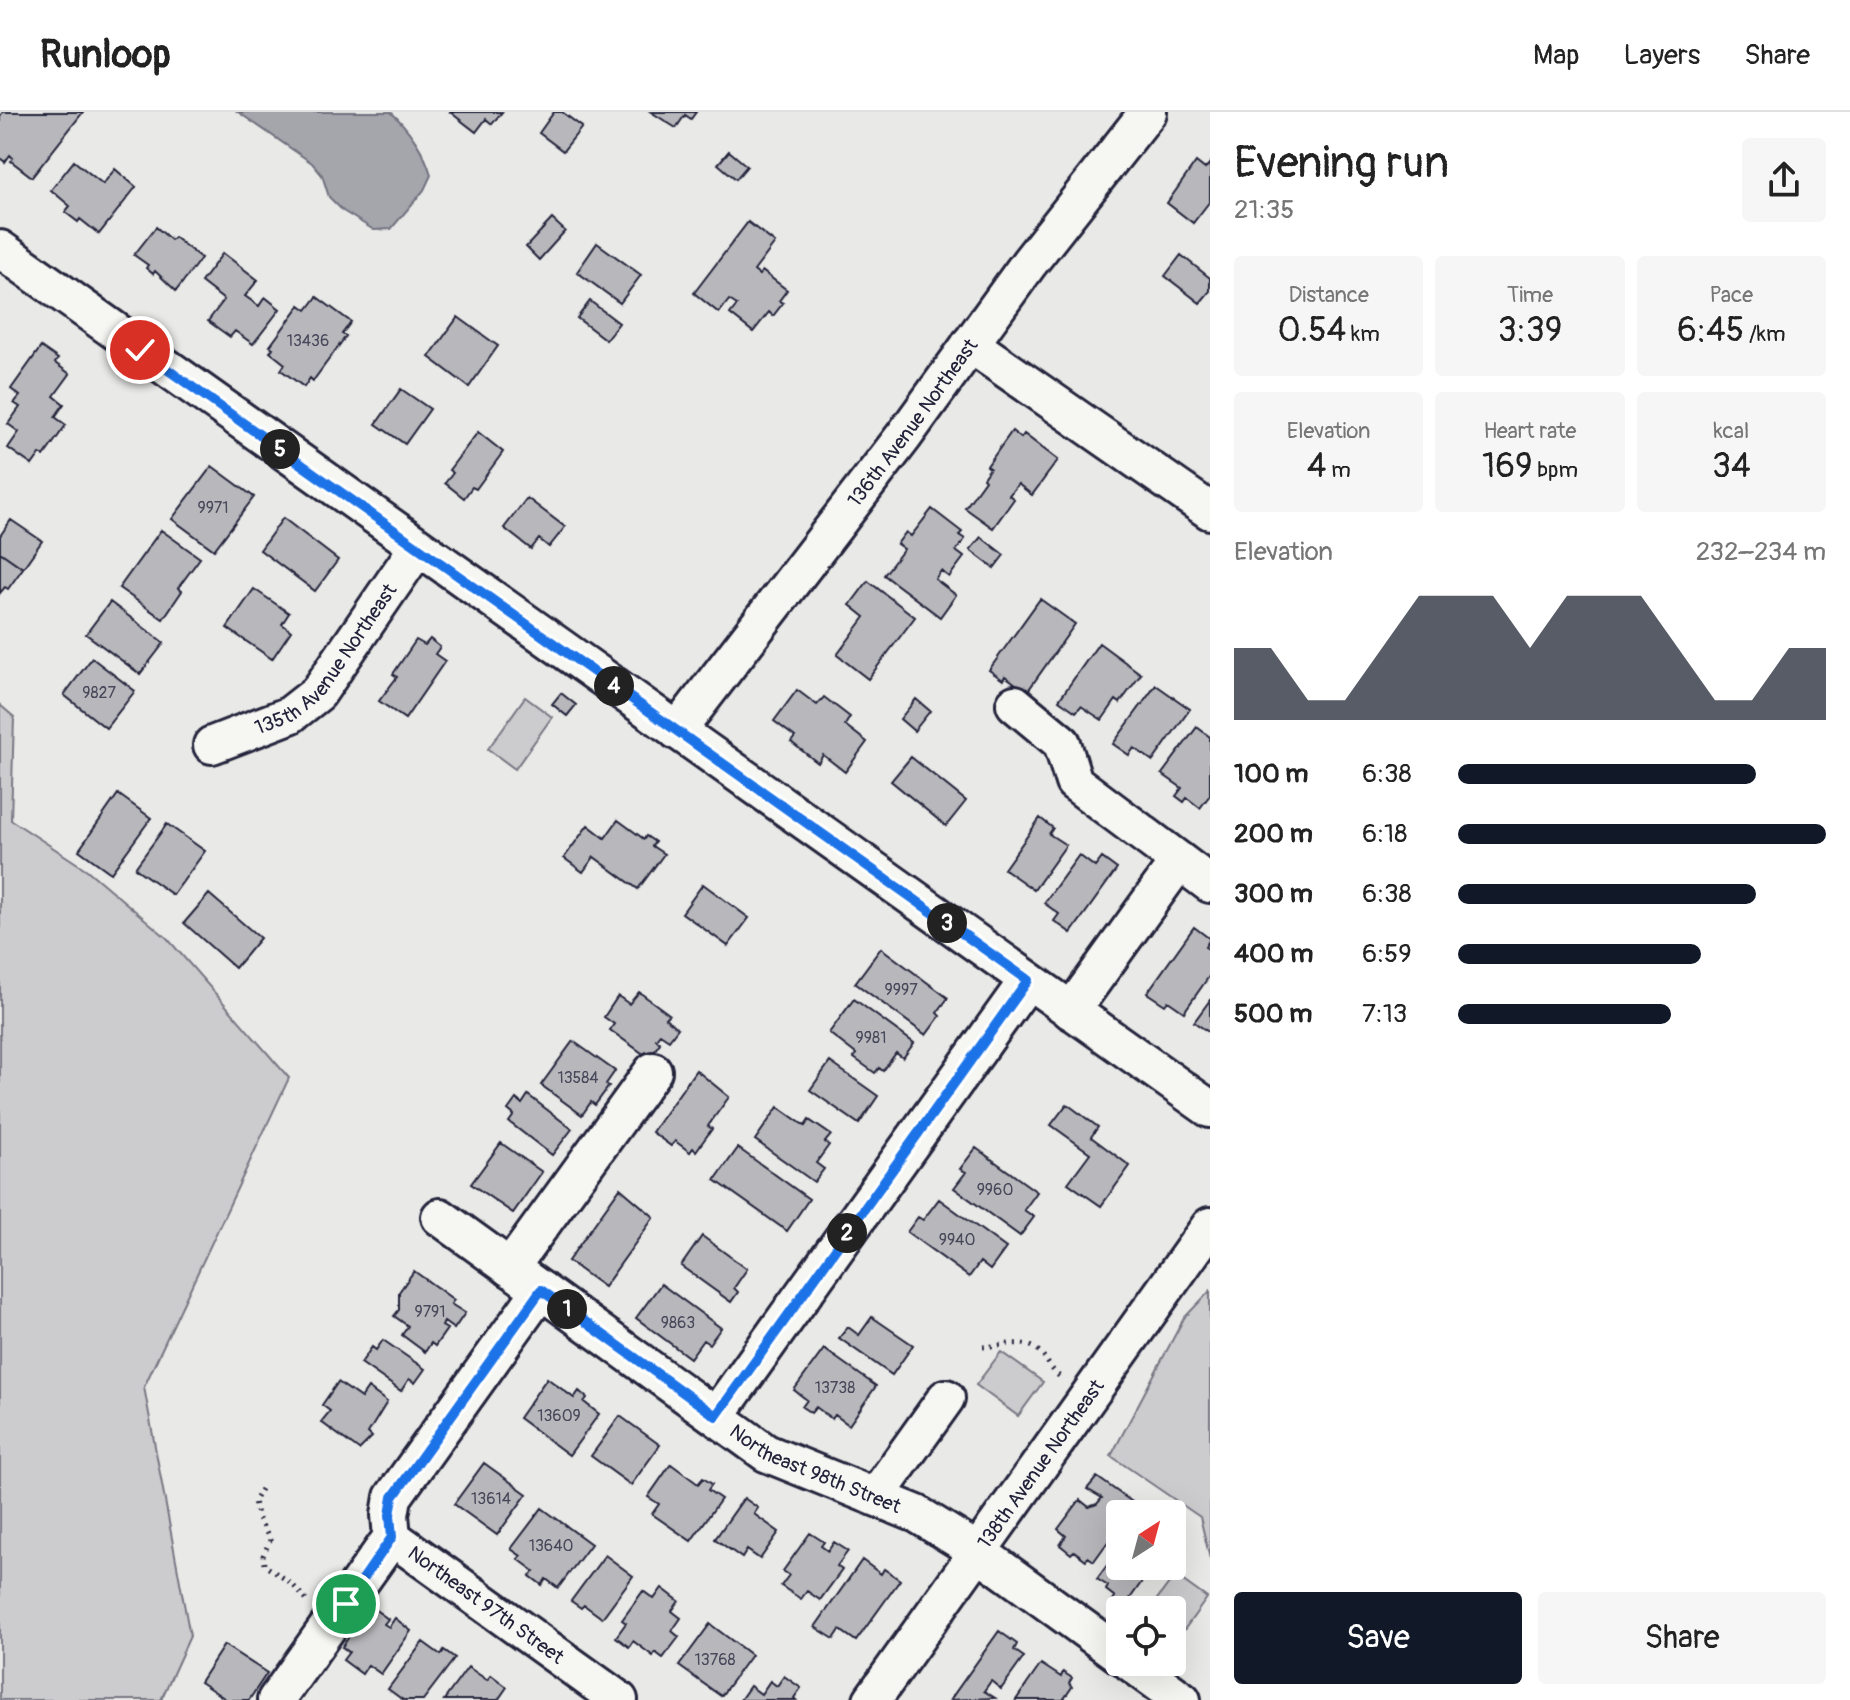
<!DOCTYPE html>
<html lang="en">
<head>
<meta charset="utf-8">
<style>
	body { margin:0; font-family:Pangolin,sans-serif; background:#f6f6f6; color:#222; height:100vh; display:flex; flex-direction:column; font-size:30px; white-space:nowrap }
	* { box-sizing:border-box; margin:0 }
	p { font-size:26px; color:#767676 }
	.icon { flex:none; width:44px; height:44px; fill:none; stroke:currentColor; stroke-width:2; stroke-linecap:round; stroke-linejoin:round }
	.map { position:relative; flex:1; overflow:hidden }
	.details { display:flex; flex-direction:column; background:#fff; width:640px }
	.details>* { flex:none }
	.needle { width:52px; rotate:36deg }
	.tools { position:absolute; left:1106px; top:1388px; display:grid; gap:16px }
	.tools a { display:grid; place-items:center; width:80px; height:80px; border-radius:8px; background:#fff; box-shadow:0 8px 32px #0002; font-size:40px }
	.pin { position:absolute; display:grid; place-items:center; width:68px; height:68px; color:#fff; margin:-34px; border:4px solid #fff; border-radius:50%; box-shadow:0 2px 8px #0007 }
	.km { position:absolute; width:40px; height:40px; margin:-20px; border-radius:50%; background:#222; color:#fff; font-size:22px; line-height:40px; text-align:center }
	.round { display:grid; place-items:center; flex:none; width:84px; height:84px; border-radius:8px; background:#f6f6f6 }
	.overview { display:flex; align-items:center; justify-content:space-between; height:136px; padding:0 24px }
	h1 { font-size:44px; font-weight:600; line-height:60px }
	.stats { display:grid; grid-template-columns:repeat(3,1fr); gap:12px; height:136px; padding:8px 24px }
	.stats div { display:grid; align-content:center; border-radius:8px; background:#f6f6f6; text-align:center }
	.stats b { font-size:34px; font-weight:600 }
	.stats small { font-size:22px; font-weight:400 }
	.stats p { font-size:22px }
	.chart { height:224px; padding:16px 24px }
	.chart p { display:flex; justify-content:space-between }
	.chart svg { width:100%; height:144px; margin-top:8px; fill:#111827; opacity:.7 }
	.cta { display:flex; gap:16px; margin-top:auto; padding:16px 24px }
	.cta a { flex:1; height:92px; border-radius:8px; background:#111827; color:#fff; font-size:32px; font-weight:600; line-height:92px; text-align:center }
	.cta a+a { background:#f6f6f6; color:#222 }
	ul { padding:0 24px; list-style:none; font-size:26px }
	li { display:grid; grid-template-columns:128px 96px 1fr; align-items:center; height:60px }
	li i { height:20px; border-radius:10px; background:#111827 }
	header { display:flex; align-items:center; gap:48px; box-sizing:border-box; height:112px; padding:0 40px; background:#fff; border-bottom:2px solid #e0e0e0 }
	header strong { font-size:38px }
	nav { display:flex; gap:44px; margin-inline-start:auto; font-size:28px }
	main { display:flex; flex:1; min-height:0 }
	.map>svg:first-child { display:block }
	.green { fill:#ccccce; stroke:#777784; stroke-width:2 }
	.water { fill:#a5a5ac; stroke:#71717f; stroke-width:2 }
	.building { fill:#b8b8bc; stroke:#22223b; stroke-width:2 }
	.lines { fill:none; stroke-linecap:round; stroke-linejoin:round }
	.minor-casing { stroke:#22223b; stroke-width:42 }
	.path { stroke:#22223b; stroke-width:5; stroke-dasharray:2 6; stroke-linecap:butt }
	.minor { stroke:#f6f6f2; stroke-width:36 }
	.route-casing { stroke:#fff; stroke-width:16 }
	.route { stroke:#1a73e8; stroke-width:10 }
	.labels { text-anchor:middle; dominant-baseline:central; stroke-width:8; stroke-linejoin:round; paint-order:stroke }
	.number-label { font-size:16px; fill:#48485b }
	.street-label { font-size:20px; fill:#22223b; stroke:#f6f6f2 }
</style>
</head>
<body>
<header>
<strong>Runloop</strong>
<nav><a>Map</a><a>Layers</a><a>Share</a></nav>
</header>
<main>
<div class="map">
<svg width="1210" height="1588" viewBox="0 0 1210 1588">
	<rect width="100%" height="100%" fill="#e9e9e7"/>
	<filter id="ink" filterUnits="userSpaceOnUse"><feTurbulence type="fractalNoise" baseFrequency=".0125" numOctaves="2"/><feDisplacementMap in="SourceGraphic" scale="16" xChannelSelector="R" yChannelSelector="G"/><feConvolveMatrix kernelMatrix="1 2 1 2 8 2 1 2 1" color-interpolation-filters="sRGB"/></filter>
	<g filter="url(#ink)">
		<path class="green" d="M525,585L552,605L515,657L488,637Z
			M0,593L14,605L11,708L87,758L167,826L289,966L144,1275L190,1524L161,1588H0Z
			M1210,1179V1447L1200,1405L1111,1344L1184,1206Z
			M1001,1240L1043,1270L1018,1304L976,1273Z
			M1175,1463L1207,1486L1184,1518L1172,1509V1498H1157L1152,1494Z"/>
		<path class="water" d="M238,0H391C408,16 425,40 431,63L424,78L391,117L374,118L343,99L329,85L322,63L312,51Z"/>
		<path class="building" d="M3,0H83L32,65L11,49L13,46L10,43L5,50L0,46V4Z
			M450,0H502L492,12L486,7L476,20Z
			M554,0H562L582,15L563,39L539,21Z
			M651,0H696L691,7L685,3L676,16Z
			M729,39L747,54L736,67L718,52Z
			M74,49L103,72L115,57L136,75L99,122L80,107L78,110L65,100L70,94L51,78Z
			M1196,50L1205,57L1210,51V89L1193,111L1167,91Z
			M552,107L565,119L539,148L526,135Z
			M748,110L775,131L754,159L759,163L762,159L787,178L779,189L783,191L773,204L769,200L753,220L730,202L737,193L729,188L719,201L694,181Z
			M156,115L171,128L174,125L201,146L176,179L155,159L153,162L146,156L148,153L134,143Z
			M597,131L641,163L620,191L577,160Z
			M223,141L258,168L245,184L259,194L265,185L280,197L253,232L235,219L230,225L208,209L224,188L201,170Z
			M1181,143L1210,166V179L1200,191L1165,164Z
			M317,185L351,210L342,222L346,224L313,269L310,266L304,275L281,258L285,252L270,240L273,236L270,234L300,193L307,198Z
			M590,189L619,211L606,228L577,206Z
			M458,205L498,234L469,275L429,245Z
			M41,235L58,247L55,251L70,262L54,284L64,292L55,305L66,313L44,344L40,342L32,353L8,336L19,320L8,312L20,295L14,291L20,284L11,277Z
			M401,277L430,297L405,332L376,312Z
			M1012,319L1021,326L1024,322L1058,348L1032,383L1018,372L1009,383L1014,387L993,416L965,396L985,368L983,366L990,356L987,354Z
			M478,320L503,340L476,377L472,375L464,386L445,371L453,361L449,358Z
			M212,354L254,385L214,438L172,407Z
			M527,386L565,415L549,435L539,427L531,437L504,416Z
			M932,397L962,420L959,423L965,427L956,439L964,445L949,465L941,459L935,467L956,483L940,505L884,463L904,437L897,432L906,420L911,424Z
			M283,406L338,448L315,479L260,438Z
			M11,408L42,429L23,456L0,440V424Z
			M161,418L200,446L178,476L182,479L163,507L119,476Z
			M981,425L1004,443L994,456L970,438Z
			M0,440L23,456L8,477L5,475L0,481Z
			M868,469L915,505L868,567L837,543L865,505L850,493Z
			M254,477L289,501L282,512L291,519L272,547L227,516Z
			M1040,487L1075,512L1027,580L1005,564L1003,568L989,558Z
			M110,490L164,531L140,562L86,522Z
			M430,527L440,535L435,542L445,549L405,607L379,589L397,565L393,562L416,528L425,533Z
			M1099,531L1141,562L1120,591L1116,588L1102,608L1081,594L1076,600L1059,588Z
			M92,546L135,579L106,616L64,583Z
			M1156,573L1190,597L1153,649L1134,636L1129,643L1113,632Z
			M797,578L817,593L824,585L850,605L845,613L867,630L845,660L823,643L818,651L791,630L795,625L774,609Z
			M561,581L576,593L567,604L552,592Z
			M916,587L930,599L914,619L900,607Z
			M1197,615L1210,625V683L1200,696L1187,686L1184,690L1176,684L1182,676L1162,662Z
			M911,645L966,689L946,714L891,669Z
			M118,682L151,706L111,761L79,738Z
			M1040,706L1053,716L1049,722L1066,733L1034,778L1004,757Z
			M618,708L644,727L646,724L655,730L652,734L664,742L638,777L594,745L583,760L564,746L588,713L605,726Z
			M167,712L205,739L173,783L135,756Z
			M1079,743L1095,755L1102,746L1117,757L1071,821L1054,809L1059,802L1044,791Z
			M703,772L749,806L728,834L682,801Z
			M209,782L260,826L235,856L184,811Z
			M1194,815L1210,827L1205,835L1210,838V863L1184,900L1168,889L1165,893L1147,881Z
			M881,836L948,886L937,901L940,904L926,923L855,871Z
			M639,880L669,902L665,906L678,916L669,928L660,922L656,927L660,931L649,946L610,918L614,912L604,905L618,884L629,892Z
			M854,887L914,931L903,946L896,941L883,959L879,956L875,961L854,946L856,942L829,921Z
			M1210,888V921L1194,910Z
			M573,929L615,959L606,972L609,974L595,993L591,990L582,1003L541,973Z
			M830,950L878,984L859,1012L810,978Z
			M696,958L729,985L708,1014L712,1017L696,1039L693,1036L690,1040L675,1029L671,1034L652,1020Z
			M528,983L572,1017L552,1043L509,1010L514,1003L508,998L516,987L522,992Z
			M1067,992L1098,1015L1091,1025L1130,1054L1101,1094L1068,1071L1090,1041L1051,1013Z
			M778,995L805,1014L809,1008L831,1023L825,1030L829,1033L816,1051L824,1057L814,1070L755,1028Z
			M501,1031L542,1060L513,1101L471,1072Z
			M738,1036L809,1087L787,1119L715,1068Z
			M976,1036L1037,1080L1024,1098L1034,1105L1020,1124L954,1076L966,1060L960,1057Z
			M620,1076L654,1105L604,1175L568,1149Z
			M939,1087L1006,1136L990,1158L980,1150L969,1165L907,1120L918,1105L923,1108Z
			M702,1124L747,1157L734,1176L738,1180L731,1190L681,1154Z
			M414,1159L454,1188L451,1192L465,1201L454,1217L444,1210L442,1214L447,1217L435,1234L431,1231L425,1240L402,1223L408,1214L394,1204L399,1198V1180Z
			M661,1172L721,1216L709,1232L703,1228L690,1246L636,1206Z
			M872,1205L913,1233L892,1263L839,1226L848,1215L859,1223Z
			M383,1228L425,1257L415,1271L409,1267L401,1279L361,1251L372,1235L376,1238Z
			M824,1237L876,1274L849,1313L835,1303L832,1307L816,1295L811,1301L802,1295L807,1288L794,1278Z
			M547,1266L574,1286L579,1279L587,1286L584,1290L599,1302L569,1343L519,1306Z
			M338,1270L361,1286L368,1276L387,1290L368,1321L372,1325L359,1338L321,1310L330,1299L322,1293Z
			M620,1304L660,1333L631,1373L591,1344Z
			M484,1351L527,1382L497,1423L454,1392Z
			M671,1352L698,1372L703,1366L712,1372L708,1378L721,1387L691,1429L652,1402L659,1392L648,1385Z
			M1097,1365L1135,1392L1128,1402H1120V1413L1094,1449L1088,1445L1086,1448L1074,1439L1071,1442L1060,1433L1066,1424L1058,1417L1080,1388L1089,1395L1097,1392L1102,1386L1087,1377Z
			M744,1386L758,1396L754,1402L779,1420L760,1447L747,1438L742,1446L715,1427Z
			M542,1396L591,1432L558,1476L546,1467L542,1473L530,1464L534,1459L518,1447L521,1444L511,1437Z
			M810,1421L824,1430L821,1434L828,1439L834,1430L848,1439L837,1454L842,1458L820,1488L807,1479L801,1487L781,1474L789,1463L783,1459Z
			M1119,1437L1120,1454H1153L1124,1495L1113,1488L1115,1485L1106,1478L1108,1474L1097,1467Z
			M605,1443L633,1464L602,1506L584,1493L581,1496L571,1489Z
			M862,1448L881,1462L884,1457L900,1468L856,1529L840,1518L834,1527L815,1515Z
			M662,1476L679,1489L672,1499L681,1506L672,1519L679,1525L663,1546L655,1540L653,1544L633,1529L629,1535L616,1525L626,1511L622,1508L643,1479L654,1487Z
			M370,1494L388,1507L384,1512L389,1515L395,1506L411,1519L381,1562L368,1553L362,1562L343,1548L349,1540L342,1535Z
			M710,1512L751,1543L721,1584L679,1554Z
			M999,1519L1017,1532L1014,1538L1024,1545L1001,1577L991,1569L984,1579L995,1586L950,1588Z
			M423,1530L441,1543L444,1538L455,1546L423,1588H403L388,1577Z
			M224,1533L267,1561L249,1588H227L200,1570Z
			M1041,1552L1061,1565L1063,1560L1072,1566L1069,1571L1072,1575L1063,1588H1016Z
			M468,1555L487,1568L491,1563L507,1575L498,1588H444Z
			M784,1564L801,1576L794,1586L796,1588H740L750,1574L761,1582L770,1569L777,1574Z"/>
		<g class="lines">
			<g class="minor-casing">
				<g id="minor">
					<path d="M0,137L1210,997"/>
					<path d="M970,232L1210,399"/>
					<path d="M1015,592L1062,631L1074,670L1210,772"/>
					<path id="s1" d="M677,619L904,324L1029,151L1148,0"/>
					<path id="s2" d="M212,633L290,603L318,581L418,435"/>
					<path d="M1071,899L1179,749"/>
					<path id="s3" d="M440,1105L766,1341L917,1402L977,1439L1120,1543"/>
					<path d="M510,1156L653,959"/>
					<path d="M716,1304L1028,868"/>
					<path d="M876,1384L946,1286"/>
					<path id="s4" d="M392,1425L619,1588"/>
					<path d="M1130,1550L1182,1588"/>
					<path d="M276,1588L392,1425L390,1403L393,1385L541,1178"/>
					<path id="s5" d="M872,1588L1210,1114"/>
				</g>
			</g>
			<path class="path" d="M983,1235C999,1234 1023,1227 1036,1237C1047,1245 1049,1258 1063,1267
				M261,1377L254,1389L257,1403L270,1428L263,1444L264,1453L291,1471L309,1491
				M1172,1514L1179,1519L1172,1529"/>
			<use href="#minor" class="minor"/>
		</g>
	</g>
	<g class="lines" filter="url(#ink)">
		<g class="route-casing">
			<path id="route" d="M140,238L1028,868L716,1304L541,1178L393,1385L390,1403L392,1425L346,1492"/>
		</g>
		<use href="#route" class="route"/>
	</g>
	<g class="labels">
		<g class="number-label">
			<text x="308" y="229">13436</text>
			<text x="213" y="396">9971</text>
			<text x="99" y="581">9827</text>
			<text x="901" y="878">9997</text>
			<text x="871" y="926">9981</text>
			<text x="578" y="966">13584</text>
			<text x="995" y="1078">9960</text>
			<text x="957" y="1128">9940</text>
			<text x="430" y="1200">9791</text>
			<text x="678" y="1211">9863</text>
			<text x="835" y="1276">13738</text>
			<text x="559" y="1304">13609</text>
			<text x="491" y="1387">13614</text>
			<text x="551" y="1434">13640</text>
			<text x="715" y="1548">13768</text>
		</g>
		<g class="street-label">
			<text stroke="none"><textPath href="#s1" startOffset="388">136th Avenue Northeast</textPath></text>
			<text stroke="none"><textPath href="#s2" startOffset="148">135th Avenue Northeast</textPath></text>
			<text stroke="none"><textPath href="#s5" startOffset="290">138th Avenue Northeast</textPath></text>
			<text stroke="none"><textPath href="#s3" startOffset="454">Northeast 98th Street</textPath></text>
			<text stroke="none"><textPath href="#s4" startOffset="116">Northeast 97th Street</textPath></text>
		</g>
	</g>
</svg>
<div class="tools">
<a><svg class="needle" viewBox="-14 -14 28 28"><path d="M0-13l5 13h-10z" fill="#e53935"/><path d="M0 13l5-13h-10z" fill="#767676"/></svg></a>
<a><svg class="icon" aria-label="locate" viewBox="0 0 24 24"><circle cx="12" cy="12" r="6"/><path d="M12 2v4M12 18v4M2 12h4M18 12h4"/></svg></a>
</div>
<div class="pin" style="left:346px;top:1492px;background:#1e9e55"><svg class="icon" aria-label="arrive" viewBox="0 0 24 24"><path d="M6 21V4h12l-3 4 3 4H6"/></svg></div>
<div class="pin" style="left:140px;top:238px;background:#d93025"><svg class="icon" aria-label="check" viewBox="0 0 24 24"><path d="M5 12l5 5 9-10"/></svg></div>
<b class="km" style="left:567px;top:1197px">1</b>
<b class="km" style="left:847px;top:1121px">2</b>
<b class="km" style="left:947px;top:811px">3</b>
<b class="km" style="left:614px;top:574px">4</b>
<b class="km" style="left:280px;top:337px">5</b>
</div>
<section class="details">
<div class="overview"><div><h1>Evening run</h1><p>21:35</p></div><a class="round"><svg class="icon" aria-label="share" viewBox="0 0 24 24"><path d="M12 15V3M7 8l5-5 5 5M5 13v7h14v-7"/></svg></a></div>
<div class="stats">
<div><p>Distance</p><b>0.54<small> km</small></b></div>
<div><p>Time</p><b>3:39</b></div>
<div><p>Pace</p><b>6:45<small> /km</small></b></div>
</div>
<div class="stats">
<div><p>Elevation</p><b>4<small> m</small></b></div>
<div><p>Heart rate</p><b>169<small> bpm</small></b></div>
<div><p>kcal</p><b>34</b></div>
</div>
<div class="chart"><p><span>Elevation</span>232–234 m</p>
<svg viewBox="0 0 160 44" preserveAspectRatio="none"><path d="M0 44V22L10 22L20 38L30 38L40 22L50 6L60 6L70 6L80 22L90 6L100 6L110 6L120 22L130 38L140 38L150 22L160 22V44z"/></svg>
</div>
<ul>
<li><b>100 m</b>6:38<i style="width:81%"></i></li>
<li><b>200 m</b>6:18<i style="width:100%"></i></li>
<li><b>300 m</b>6:38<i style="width:81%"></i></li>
<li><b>400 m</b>6:59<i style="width:66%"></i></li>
<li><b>500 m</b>7:13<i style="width:58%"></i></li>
</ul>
<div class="cta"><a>Save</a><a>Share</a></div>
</section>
</main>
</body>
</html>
